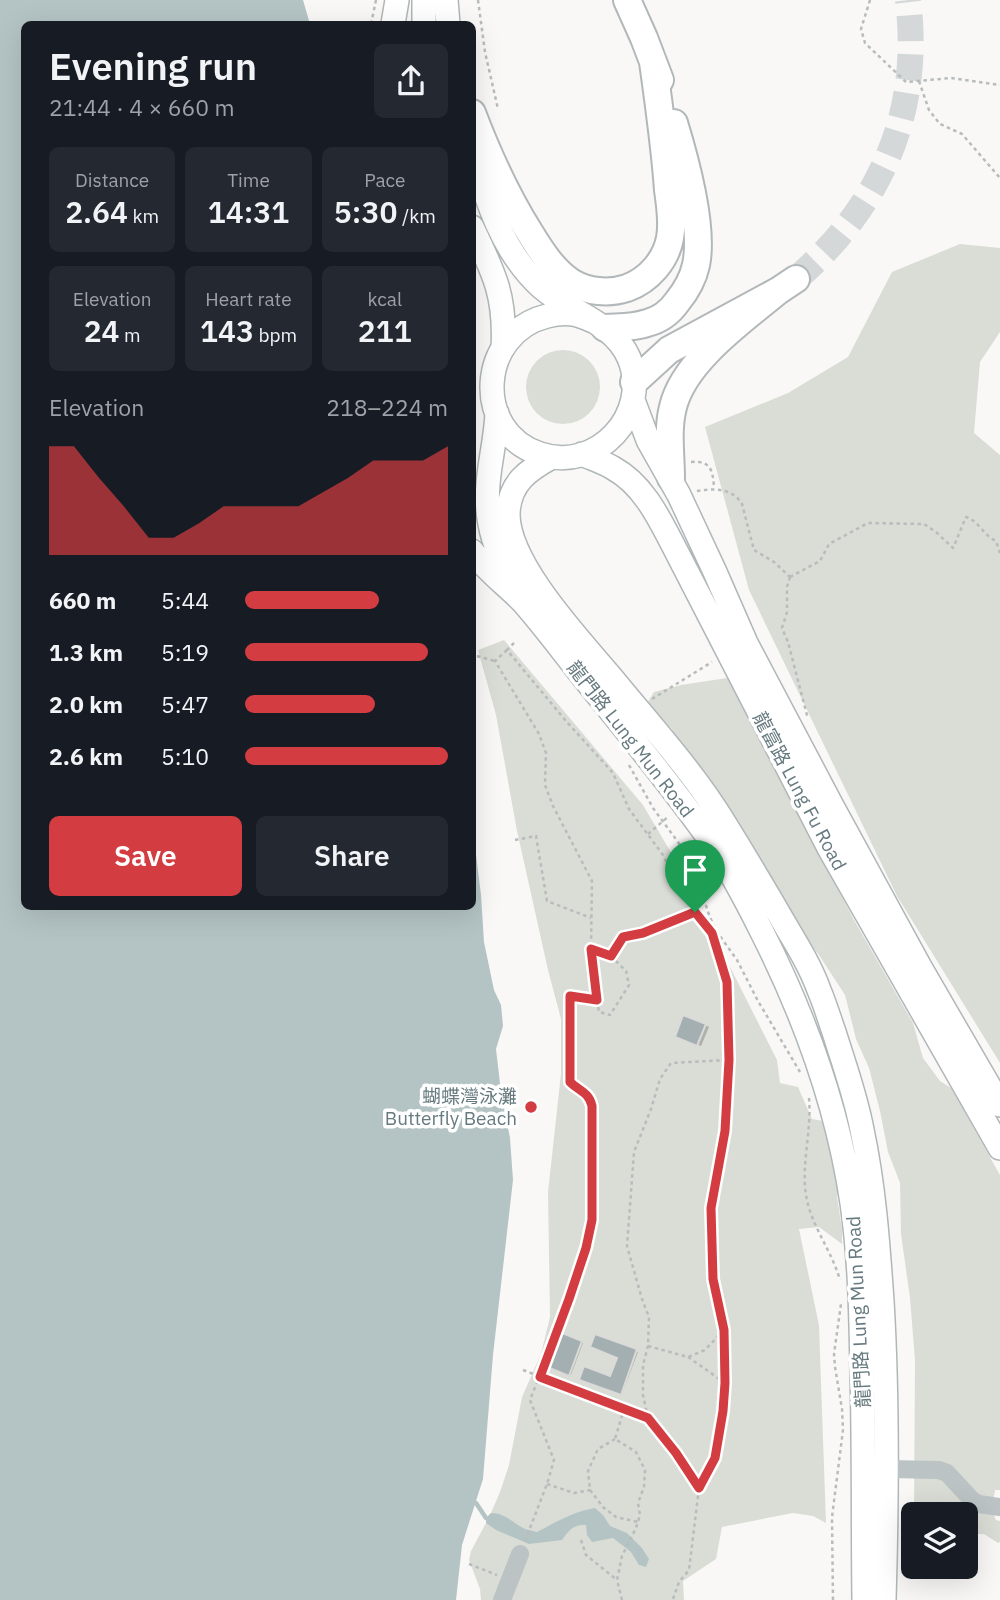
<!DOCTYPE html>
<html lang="en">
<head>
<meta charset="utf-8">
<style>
	body { margin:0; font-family:"IBM Plex Sans","Noto Sans TC",sans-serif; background:#242831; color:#f1f3f6; height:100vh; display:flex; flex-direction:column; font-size:26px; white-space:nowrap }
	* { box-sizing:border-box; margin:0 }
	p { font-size:23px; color:#9ea1a6 }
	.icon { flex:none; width:38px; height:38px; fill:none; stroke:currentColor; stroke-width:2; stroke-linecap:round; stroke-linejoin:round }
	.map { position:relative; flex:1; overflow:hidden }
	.side { position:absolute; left:21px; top:21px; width:455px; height:889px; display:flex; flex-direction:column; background:#171b24; border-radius:10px; box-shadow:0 7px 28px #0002 }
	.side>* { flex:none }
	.tools { position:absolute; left:901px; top:1502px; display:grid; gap:14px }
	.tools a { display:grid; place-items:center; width:77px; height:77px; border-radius:10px; background:#171b24; box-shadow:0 7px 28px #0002; font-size:35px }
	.pin { position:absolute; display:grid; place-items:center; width:60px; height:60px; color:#fff; margin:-72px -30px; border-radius:50% 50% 50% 0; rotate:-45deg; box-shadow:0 0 7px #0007 }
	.pin .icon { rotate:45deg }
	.round { display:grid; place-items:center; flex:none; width:74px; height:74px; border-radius:10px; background:#242831 }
	.headline { display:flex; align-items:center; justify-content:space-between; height:119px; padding:0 28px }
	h1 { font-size:38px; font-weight:600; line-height:52px }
	.figures { display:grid; grid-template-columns:repeat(3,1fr); gap:10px; height:119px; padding:7px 28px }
	.figures div { display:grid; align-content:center; border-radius:10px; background:#242831; text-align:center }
	.figures b { font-size:30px; font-weight:600 }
	.figures small { font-size:19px; font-weight:400 }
	.figures p { font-size:19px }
	.chart { height:196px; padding:14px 28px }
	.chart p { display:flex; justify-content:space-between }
	.chart svg { width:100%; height:126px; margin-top:7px; fill:#d33d41; opacity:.7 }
	.cta { display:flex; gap:14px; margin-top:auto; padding:14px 28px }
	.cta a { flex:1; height:80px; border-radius:10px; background:#d33d41; color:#fff; font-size:28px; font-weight:600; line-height:80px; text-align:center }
	.cta a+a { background:#242831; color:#f1f3f6 }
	ul { padding:0 28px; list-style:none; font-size:23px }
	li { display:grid; grid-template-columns:112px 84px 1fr; align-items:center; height:52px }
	li i { height:18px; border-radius:9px; background:#d33d41 }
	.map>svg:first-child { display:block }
	.green { fill:#daddd6 }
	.water { fill:#b4c4c4 }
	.shadow { fill:#0003 }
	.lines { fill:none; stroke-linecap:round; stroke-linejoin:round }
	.stream { stroke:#b4c4c4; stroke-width:4.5 }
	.building { fill:#a4afb2; stroke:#dbdad9; stroke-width:2 }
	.highway-tunnel { stroke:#d4d8d9; stroke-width:26; stroke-dasharray:26 13; stroke-linecap:butt }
	.major-casing { stroke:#b0b7b9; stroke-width:26 }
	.highway-casing { stroke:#b2b8ba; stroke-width:30 }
	.path { stroke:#b7bcbd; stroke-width:2.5; stroke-dasharray:3.5 3.5; stroke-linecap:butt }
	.minor { stroke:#bcc3c4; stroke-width:18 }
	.major { stroke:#fff; stroke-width:23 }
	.highway { stroke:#fff; stroke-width:26 }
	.route-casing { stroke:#fff; stroke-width:14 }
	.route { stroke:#d33d41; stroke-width:9 }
	.poi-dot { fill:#d33d41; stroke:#fff; stroke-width:2.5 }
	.labels { text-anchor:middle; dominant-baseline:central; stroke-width:7; stroke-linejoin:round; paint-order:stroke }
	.street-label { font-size:19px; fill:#667a7f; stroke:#fff }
	.poi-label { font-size:19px; fill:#667a7f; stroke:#fff; text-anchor:end }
</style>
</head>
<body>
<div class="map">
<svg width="1000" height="1600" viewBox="0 0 1000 1600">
	<rect width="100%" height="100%" fill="#f9f8f7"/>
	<path class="green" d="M960,244L1000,248V332L980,362L974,433L1000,455V1063L897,896L749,590L705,427L788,393L848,357L892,272Z
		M526 387a37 37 0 1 1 74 0a37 37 0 1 1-74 0Z
		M504,640L643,805L679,866L777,1060L780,1083L798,1087L812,1119L829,1122L847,1145L837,1197L842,1229V1244L819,1227L799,1229L819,1325L826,1523L813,1516L793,1513L722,1527L716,1559L683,1581L684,1600H481L480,1589L469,1560L471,1551L486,1523V1518L491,1513L500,1492L509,1465L522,1397L541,1354L550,1317L548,1192L561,1074V1019L548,970L517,831L496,715L478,650Z
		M727,678C741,702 751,728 766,752L854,920L913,1023L923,1058L940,1081L951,1088L1000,1175V1490H995L992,1510L996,1520L1000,1521V1542L998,1543L984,1534H966V1514H914L915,1360L910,1298L901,1234L900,1183L888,1152L880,1111L869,1068L856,1039L845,995L819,955L798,928L677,748L672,729L646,705L654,692L681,685Z"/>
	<path class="water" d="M0,0H303L310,24H24V906H472L473,830L481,895L484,942L494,990L501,1005L503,1026L496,1049L501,1092L510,1138L513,1180L493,1355L483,1479L462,1545L456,1600H0Z
		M595,1508L603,1515L610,1526L627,1533L642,1548L649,1559L646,1567L639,1565L631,1552L613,1538L592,1542L587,1535L586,1525C574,1524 569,1530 562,1540L529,1544L496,1530L486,1523V1518L491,1513C506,1513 512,1523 525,1529C529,1530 533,1531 537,1532C556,1522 574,1511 595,1508Z"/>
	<path class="shadow" d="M705,1025L709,1027L701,1046L680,1038Z
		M561,1335L583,1343L571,1375L549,1366Z
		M596,1336L638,1352L622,1394L581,1379L611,1378L619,1357Z"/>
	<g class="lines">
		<path class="stream" d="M476,1503L486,1518L491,1520"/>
	</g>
	<path class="building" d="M683,1015L706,1024L697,1046L675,1037Z
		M560,1332L582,1341L569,1376L547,1367Z
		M595,1334L637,1349L621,1395L579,1380L584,1366L610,1376L617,1358L590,1347Z"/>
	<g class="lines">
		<path class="highway-tunnel" d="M796,279C881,206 922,112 908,0"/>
		<g class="major-casing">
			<path id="major" d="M424,0V24
				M446,0L448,24
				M393,24L397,0
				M472,150C486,199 502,251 540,286C568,312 613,321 629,358C652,414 597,473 540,454C472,432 478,333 547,316C555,314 564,313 573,314C579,315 586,318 593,321
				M472,227C494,273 506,296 503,348
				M633,400L648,440L679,495L715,572L746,643L831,804L920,967L1000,1105
				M497,413C496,437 490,460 488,484C484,523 498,556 515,589
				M582,454C593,459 603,462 613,468C642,484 657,514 672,543L829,848L1000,1148
				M552,457C528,470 509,483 508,514C508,566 583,643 616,683C653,728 694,773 725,824C746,858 767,893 787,928C799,948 811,968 819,990C825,1004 829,1018 834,1032C844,1064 856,1097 862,1130C874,1186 878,1244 882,1301C888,1401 887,1500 884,1600
				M472,551C487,571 505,584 522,601C545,627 566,656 588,683C630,735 672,786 710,840C730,869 746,900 762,932C805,1017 838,1108 852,1203C860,1259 861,1315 862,1372C864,1448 863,1524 864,1600"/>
		</g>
		<g class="highway-casing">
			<path id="highway" d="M627,0L644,38L660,80
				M472,113C488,155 506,195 530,233C541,251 553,270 571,282C587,292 609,294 627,288C649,280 666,260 670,238C673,222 670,205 668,190C665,147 659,105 653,62
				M605,328C619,327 633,328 647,323C659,320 670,312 677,302C686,291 693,279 696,265C704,228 685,159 674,123
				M634,382L669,350L778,291L796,279
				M671,478C671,455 667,430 673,407C684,361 743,320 778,291"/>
		</g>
		<path class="path" d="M478,0L485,52L498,109
			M870,0L861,29L865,43L906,82L951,78L1000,85
			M371,24L376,0
			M919,81L929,110L940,124L962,134L1000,178
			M691,462C711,460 713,471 714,488
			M697,491C713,488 733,488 742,504L754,550L774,562L790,577
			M790,577L820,561L829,544L868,523L924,524L936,532L953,548L966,517C979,521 983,535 996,541L1000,553
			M790,577L787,587V612L782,628L788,642L808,719
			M514,643L507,650L566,721L613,773L629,809L663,855L679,889L695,912L712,933L727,982L728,1060L725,1131L711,1208L713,1279L724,1330L725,1383L723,1411L715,1458L699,1488
			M507,650L495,661L539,734L546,753L545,785L553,806L592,881L591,949
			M477,656L495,661
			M652,699L712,662
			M629,765L653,808L689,857L696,872L708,912L715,929L737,960L758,1001L800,1072
			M648,834L669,816
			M515,840L536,836L547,901L591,918
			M597,1000L591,949L611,956L623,937L643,933L695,912
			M809,1098C812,1131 801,1163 806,1195C811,1226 832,1251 840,1280
			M648,1346L688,1357L705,1350L724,1330
			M688,1357L725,1383
			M523,1370L648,1418
			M615,1439L598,1449L588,1471L590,1490L603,1507L616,1517L638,1522
			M547,1484L574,1493L590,1490
			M581,1540L586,1555L617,1580
			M525,1541L547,1484L554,1460L530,1400L570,1299L586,1248L592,1220V1106C589,1093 579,1090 570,1081V996L597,1000L599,1012L610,1015L629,985L626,971L611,956
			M469,1564L497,1575
			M673,1599L679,1582L689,1570L699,1488L676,1453L648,1418L643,1395V1365L648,1346L649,1317L642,1299L627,1246L634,1152L651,1109L660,1079L671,1063L727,1060
			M622,1600L617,1580L622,1556L636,1528L640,1515L638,1503L644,1487L645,1470L636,1452L615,1439L624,1409
			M833,1600L832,1517L843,1430L842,1409L835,1367L834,1354L841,1304"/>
		<path class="minor" d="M887,1469L939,1470L947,1473L972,1500L979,1504L1000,1507
			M502,1600L520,1554"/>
		<use href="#major" class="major"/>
		<use href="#highway" class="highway"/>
	</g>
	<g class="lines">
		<g class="route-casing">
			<path id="route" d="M695,912L712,933L727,982L729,1060L725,1131L711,1208L713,1279L724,1330L725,1383L723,1411L715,1458L699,1488L676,1453L648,1418L540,1377L569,1299L586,1248L592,1220V1106C589,1092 579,1091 570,1082V996L597,1000L591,949L611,956L623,937L643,933Z"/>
		</g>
		<use href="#route" class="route"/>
	</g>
	<circle class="poi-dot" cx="531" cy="1107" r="7"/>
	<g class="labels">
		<g class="street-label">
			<text transform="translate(631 739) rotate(52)">龍門路 Lung Mun Road</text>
			<text transform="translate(800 791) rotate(62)">龍富路 Lung Fu Road</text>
			<text transform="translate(858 1312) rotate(-93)">龍門路 Lung Mun Road</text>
		</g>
		<g class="poi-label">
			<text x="517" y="1096">蝴蝶灣泳灘<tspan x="517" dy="22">Butterfly Beach</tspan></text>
		</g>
	</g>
</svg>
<div class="tools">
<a><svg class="icon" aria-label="layers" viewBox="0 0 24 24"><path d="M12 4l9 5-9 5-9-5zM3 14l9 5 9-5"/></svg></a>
</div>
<div class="pin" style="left:695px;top:912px;background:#1e9e55"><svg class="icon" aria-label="arrive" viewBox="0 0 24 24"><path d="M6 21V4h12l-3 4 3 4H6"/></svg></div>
<section class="side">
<div class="headline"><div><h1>Evening run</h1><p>21:44 · 4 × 660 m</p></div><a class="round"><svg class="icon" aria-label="share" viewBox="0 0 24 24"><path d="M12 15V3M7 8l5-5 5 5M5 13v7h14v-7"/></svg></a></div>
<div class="figures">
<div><p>Distance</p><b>2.64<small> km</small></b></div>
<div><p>Time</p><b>14:31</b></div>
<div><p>Pace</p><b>5:30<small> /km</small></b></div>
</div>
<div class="figures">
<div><p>Elevation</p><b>24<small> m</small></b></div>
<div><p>Heart rate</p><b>143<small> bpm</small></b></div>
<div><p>kcal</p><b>211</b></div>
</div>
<div class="chart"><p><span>Elevation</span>218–224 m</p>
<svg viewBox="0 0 160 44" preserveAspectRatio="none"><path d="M0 44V6L10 6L20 17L30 27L40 38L50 38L60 33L70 27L80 27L90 27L100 27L110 22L120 17L130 11L140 11L150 11L160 6V44z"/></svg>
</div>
<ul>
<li><b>660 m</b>5:44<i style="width:66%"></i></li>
<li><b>1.3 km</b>5:19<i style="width:90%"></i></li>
<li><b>2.0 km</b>5:47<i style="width:64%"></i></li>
<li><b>2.6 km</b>5:10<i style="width:100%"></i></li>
</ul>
<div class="cta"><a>Save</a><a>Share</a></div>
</section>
</div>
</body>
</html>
